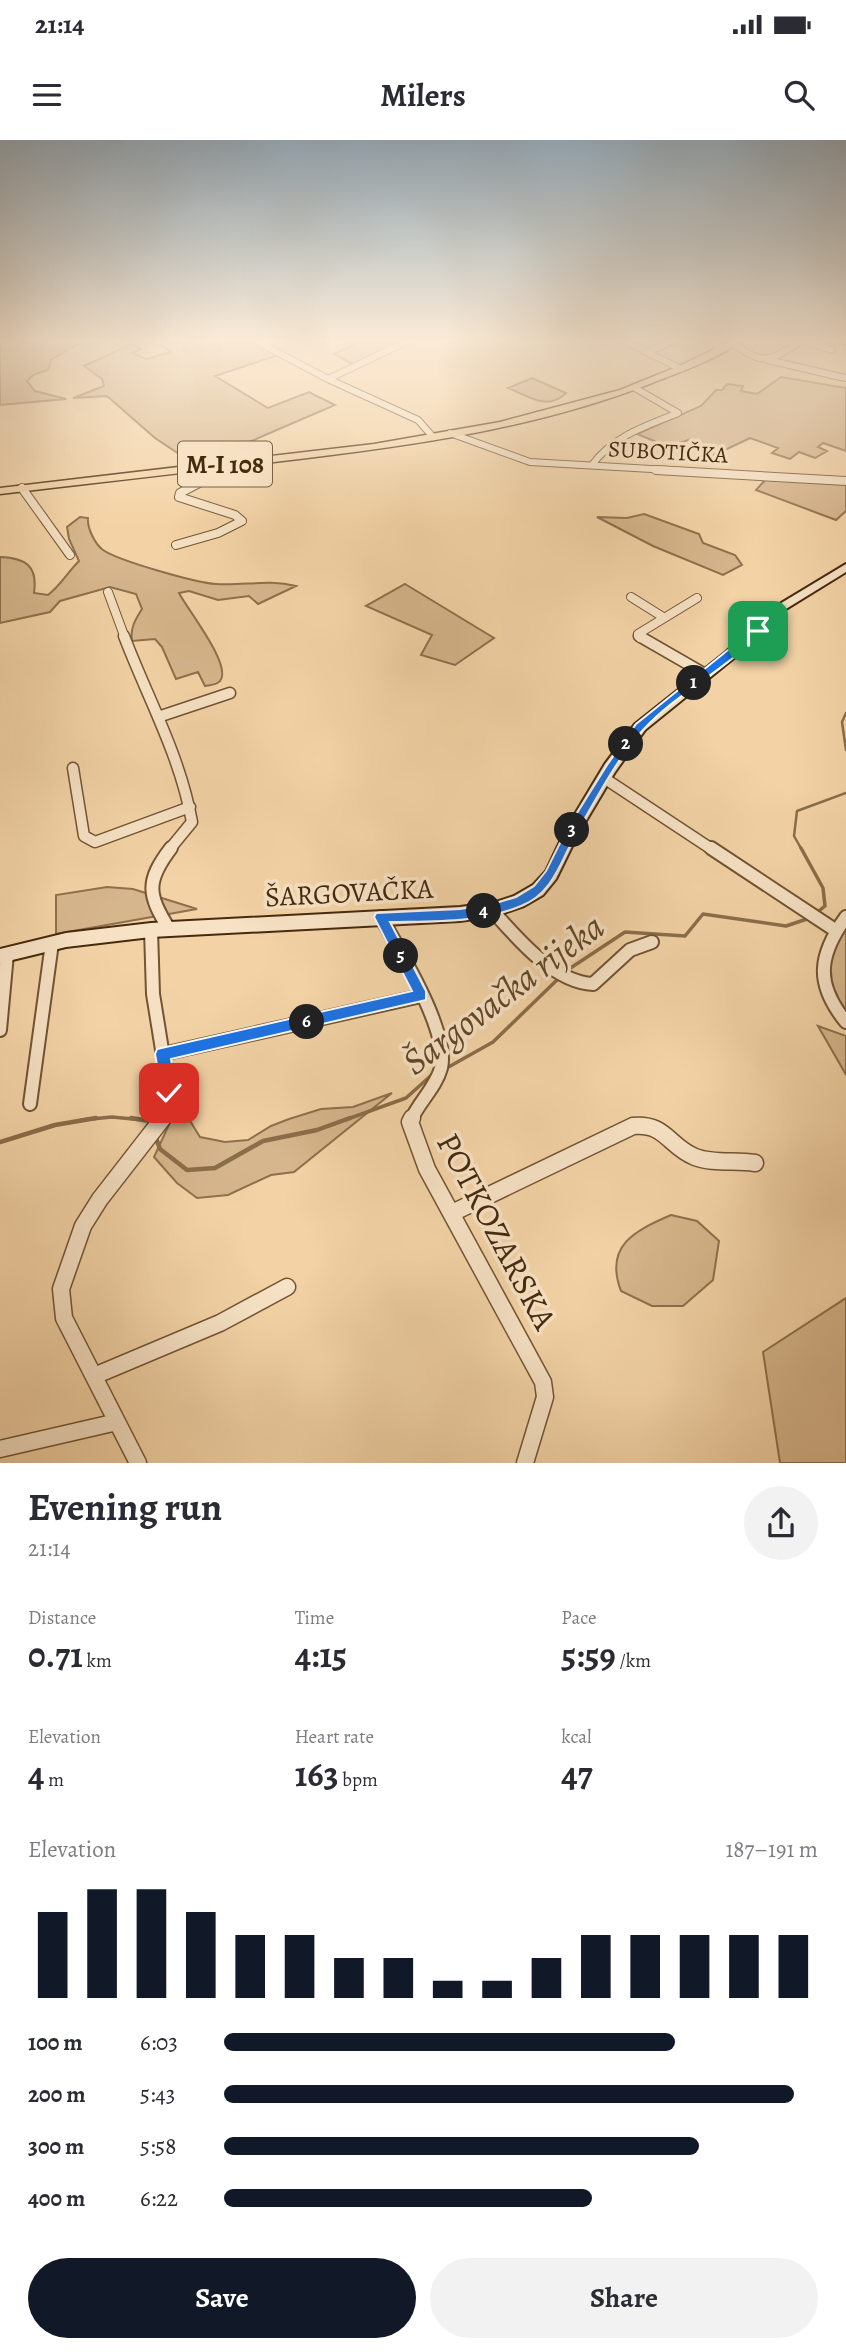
<!DOCTYPE html>
<html lang="en">
<head>
<meta charset="utf-8">
<style>
	body { margin:0; font-family:Alegreya,serif; background:#f2f2f3; color:#2b2b33; height:100vh; display:flex; flex-direction:column; font-size:26px; white-space:nowrap }
	* { box-sizing:border-box; margin:0 }
	p { font-size:23px; color:#7c7c81 }
	.icon { flex:none; width:38px; height:38px; fill:none; stroke:currentColor; stroke-width:2; stroke-linecap:round; stroke-linejoin:round }
	.map { position:relative; height:1323px; overflow:hidden }
	.details { display:flex; flex-direction:column; background:#fff; flex:1 }
	.details>* { flex:none }
	.pin { position:absolute; display:grid; place-items:center; width:60px; height:60px; color:#fff; margin:-30px; border-radius:14px; box-shadow:0 4px 10px #0006 }
	.km { position:absolute; width:35px; height:35px; margin:-18px; border-radius:50%; background:#222; color:#fff; font-size:19px; line-height:35px; text-align:center }
	.round { display:grid; place-items:center; flex:none; width:74px; height:74px; border-radius:37px; background:#f2f2f3 }
	.summary { display:flex; align-items:center; justify-content:space-between; height:119px; padding:0 28px }
	h1 { font-size:38px; font-weight:700; line-height:52px }
	.figures { display:grid; grid-template-columns:repeat(3,1fr); gap:10px; height:119px; padding:7px 28px }
	.figures div { display:grid; align-content:center }
	.figures b { font-size:35px; font-weight:700 }
	.figures small { font-size:19px; font-weight:400 }
	.figures p { font-size:19px }
	.chart { height:196px; padding:14px 28px }
	.chart p { display:flex; justify-content:space-between }
	.chart svg { width:100%; height:126px; margin-top:7px; stroke:#111827; stroke-width:6 }
	.button { display:flex; gap:14px; margin-top:auto; padding:14px 28px }
	.button a { flex:1; height:80px; border-radius:42px; background:#111827; color:#fff; font-size:28px; font-weight:700; line-height:80px; text-align:center }
	.button a+a { background:#f2f2f3; color:#2b2b33 }
	ul { padding:0 28px; list-style:none; font-size:23px }
	li { display:grid; grid-template-columns:112px 84px 1fr; align-items:center; height:52px }
	li i { height:18px; border-radius:9px; background:#111827 }
	.status { display:flex; justify-content:space-between; align-items:center; height:49px; padding:0 35px; background:#fff; direction:ltr }
	.status svg { height:19px; fill:currentColor }
	header { display:flex; justify-content:space-between; align-items:center; height:91px; padding:0 28px; background:#fff; font-size:32px; font-weight:700 }
	.map>svg:first-child { display:block }
	.green { fill:#d6b68c; stroke:#8e704c; stroke-width:2 }
	.lines { fill:none; stroke-linecap:round; stroke-linejoin:round }
	.stream-far2 { stroke:#8a6d4a; stroke-width:2.5 }
	.stream-far1 { stroke:#8a6d4a; stroke-width:3.5 }
	.stream { stroke:#8a6d4a; stroke-width:4.5 }
	.street-far4-casing { stroke:#715433; stroke-width:8 }
	.street-far3-casing { stroke:#715433; stroke-width:10 }
	.street-far2-casing { stroke:#715433; stroke-width:13 }
	.street-far1-casing { stroke:#715433; stroke-width:16 }
	.street-casing { stroke:#715433; stroke-width:19 }
	.secondary-casing { stroke:#462a0d; stroke-width:4 }
	.primary-casing { stroke:#462a0d; stroke-width:3 }
	.street-far4 { stroke:#f7e2c5; stroke-width:6 }
	.street-far3 { stroke:#f7e2c5; stroke-width:8 }
	.street-far2 { stroke:#f7e2c5; stroke-width:10 }
	.street-far1 { stroke:#f7e2c5; stroke-width:12 }
	.street { stroke:#f7e2c5; stroke-width:16 }
	.secondary { fill:#f7e2c5; fill-rule:evenodd }
	.primary { fill:#f3d3a6; fill-rule:evenodd }
	.route { fill:#1a73e8; stroke:#fff; stroke-width:2 }
	.labels { text-anchor:middle; dominant-baseline:central; stroke-width:7; stroke-linejoin:round; paint-order:stroke }
	.far-street-label { font-size:23px; fill:#462a0d; stroke:#f7e2c5 }
	.shield { fill:#f7e2c5; stroke:#7b6144; stroke-width:2 }
	.shield-label { font-size:26px; font-weight:bold; fill:#462a0d }
	.street-label { font-size:28px; fill:#462a0d; stroke:#f7e2c5 }
	.near-street-label { font-size:33px; fill:#462a0d; stroke:#f7e2c5 }
	.near-water-label { font-size:37px; font-style:italic; fill:#624626; stroke:#f7e2c5 }
</style>
</head>
<body>
<div class="status"><b>21:14</b><svg viewBox="0 0 49 12"><path d="M0 12V9h3v3zM5 12V6h3v6zM10 12V3h3v9zM15 12V0h3v12zM26 1h20v11H26zM47 4h2v5h-2z"/></svg></div>
<header><svg class="icon" aria-label="menu" viewBox="0 0 24 24"><path d="M4 6h16M4 12h16M4 18h16"/></svg>Milers<svg class="icon" aria-label="search" viewBox="0 0 24 24"><circle cx="10" cy="10" r="6"/><path d="M15 15l6 6"/></svg></header>
<div class="map">
<svg width="846" height="1323" viewBox="0 0 846 1323">
	<rect width="100%" height="100%" fill="#f3d3a6"/>
	<filter id="stains"><feTurbulence type="fractalNoise" baseFrequency=".00286" numOctaves="4"/><feColorMatrix values="0 0 0 0 .2 0 0 0 0 .09 0 0 0 0 .02 0 0 0 .5 -.17"/></filter>
	<radialGradient id="worn" r=".72"><stop offset=".6" stop-color="#630" stop-opacity="0"/><stop offset="1" stop-color="#630" stop-opacity=".3"/></radialGradient>
	<path class="green" d="M7,200L35,203L41,200H85L51,220L48,230L33,235L27,241L35,251L66,259L0,265V203Z
		M178,200H249L278,215L215,236L268,268L309,252L335,265L235,308L252,318L233,320L215,308L182,316L155,298L107,256L73,258L104,246L102,239L84,226L131,204L141,209L132,213L146,219L171,212L162,206Z
		M342,200H404L354,225L334,214L354,205Z
		M781,237L846,248V311L823,303L818,307L827,311L815,318L799,312L790,319L772,313L778,308L750,298L710,317L691,299L669,307L637,294L701,266L716,250H722L727,244L743,246L741,251L757,254Z
		M532,238L566,253C547,271 530,257 508,248Z
		M768,337L846,343V371L836,380L756,350Z
		M644,374L699,394L703,403L735,415L742,425L723,435L653,406L597,377L627,378Z
		M80,377L88,378C87,388 95,404 103,410C119,421 197,443 216,444C244,446 268,439 296,446L258,464L249,456L218,460L189,451L179,453C187,469 233,526 220,541C217,545 210,545 205,546L198,532L176,539L162,507L155,499L132,501C130,488 135,480 142,469L136,454L110,447L60,461L50,472L0,483V417C26,418 38,426 34,453L48,455C61,445 67,433 79,421L69,399L67,387Z
		M405,444L494,498L455,525L421,515L432,495L366,466Z
		M107,747L133,749L197,769L56,794V755Z
		M846,788V878L843,880L823,821Z
		M818,886L846,896V935L845,933Z
		M392,953L294,1032L271,1035L228,1055L197,1058L177,1043L154,1017L179,963L200,997L225,1002L248,1000L271,986L289,979L321,969L353,967Z
		M671,1075L697,1081L719,1101L713,1140L683,1166H652L621,1151C604,1106 634,1091 671,1075Z
		M846,1158V1323H780L763,1212Z"/>
	<g class="lines">
		<path class="stream-far2" d="M846,573L842,582L846,610
			M802,710L794,696L797,671L846,653"/>
		<path class="stream-far1" d="M801,708L823,748L825,766L815,774
			M566,831L625,792L685,796L703,774L786,786L810,778
			M445,929L493,902L559,838
			M81,980L112,977L143,980
			M345,980L406,958L435,932"/>
		<path class="stream" d="M131,978L150,981L151,985
			M156,998L160,1009L187,1030L215,1028L263,1001L317,990L350,978
			M0,1002L55,985L96,978"/>
		<g class="street-far4-casing">
			<path id="street-far4" d="M254,200L328,239L418,280L433,297
				M623,200L681,229
				M710,200L722,209
				M839,200L846,201
				M802,201L832,210
				M732,203C768,228 768,220 804,200
				M648,212L675,200
				M768,220L845,238
				M328,239L410,200
				M450,293L530,322L686,331
				M214,325V331
				M592,325C613,296 646,286 678,273L635,248"/>
		</g>
		<g class="street-far3-casing">
			<path id="street-far3" d="M656,330L846,341
				M22,348L70,415
				M176,405L218,393L242,381L235,375L179,357L180,353L203,341L216,330
				M108,452L125,498
				M631,457L663,477
				M640,498L638,494L697,458"/>
		</g>
		<g class="street-far2-casing">
			<path id="street-far2" d="M124,496C148,559 180,615 192,682L169,710
				M639,496L705,534
				M161,576L230,553
				M73,628L84,696L95,702L190,667
				M604,638L713,710"/>
		</g>
		<g class="street-far1-casing">
			<path id="street-far1" d="M711,708L835,790
				M491,769C516,797 553,842 593,844L630,810L652,802
				M381,777C399,810 450,892 441,928C436,947 419,962 411,980
				M846,777C818,816 815,844 846,882
				M169,789C148,755 145,742 171,708
				M151,790L153,854L169,953L163,980
				M0,890L7,814
				M163,914L421,856
				M30,964L52,803"/>
		</g>
		<g class="street-casing">
			<path id="street" d="M412,978L410,982L427,1029L543,1242L545,1257L525,1323
				M452,1073L633,986C666,983 668,1006 695,1017C713,1024 735,1020 755,1023
				M94,1236L220,1183L287,1147
				M0,1309L117,1282
				M138,1323L64,1178L61,1149L83,1086L100,1059L163,978"/>
		</g>
		<g class="secondary-casing">
			<path id="secondary" d="M846,424V432L781,472L734,518L645,590L615,632L577,696L556,739L543,755L524,766L496,776L460,781L151,797L66,807L0,823V809L66,793L151,783L460,767L496,762L514,756L533,745L546,731L566,689L605,624L635,584L726,512L773,468Z"/>
		</g>
		<g class="primary-casing">
			<path id="primary" d="M733,200H743C718,219 682,231 652,243C532,290 402,307 274,322C183,333 91,343 0,354V348L374,304L500,282L620,250L679,226Z"/>
		</g>
		<use href="#street-far4" class="street-far4"/>
		<use href="#street-far3" class="street-far3"/>
		<use href="#street-far2" class="street-far2"/>
		<use href="#street-far1" class="street-far1"/>
		<use href="#street" class="street"/>
		<use href="#secondary" class="secondary"/>
		<use href="#primary" class="primary"/>
	</g>
	<linearGradient id="sky" x2="0" y2="1"><stop stop-color="#95aab9"/><stop offset="0.52" stop-color="#faebd7"/><stop offset="1" stop-color="#faebd7" stop-opacity="0"/></linearGradient>
	<rect width="846" height="385" fill="url(#sky)"/>
	<path class="route" d="M754,489L762,491C728,529 678,552 644,589C617,618 597,658 577,692C561,720 554,753 521,766C480,783 434,781 390,782L426,851V860L171,919L176,953L174,958L169,961L163,958L155,914L157,909L412,851L374,777L376,773L460,769L496,763L516,757L534,746L546,731L567,689L607,625L636,584Z"/>
	<g class="labels">
		<g class="far-street-label">
			<text transform="translate(668 312) rotate(3)">SUBOTIČKA</text>
		</g>
		<rect class="shield" x="178" y="301.5" width="94" height="45" rx="5"/>
		<g class="shield-label">
			<text x="225" y="324">M-I 108</text>
		</g>
		<g class="street-label">
			<text transform="translate(349 753) rotate(-3)">ŠARGOVAČKA</text>
		</g>
		<g class="near-street-label">
			<text transform="translate(497 1091) rotate(62)">POTKOZARSKA</text>
		</g>
		<g class="near-water-label">
			<text transform="translate(503 854) rotate(-37)">Šargovačka rijeka</text>
		</g>
	</g>
	<rect width="100%" height="100%" filter="url(#stains)"/>
	<rect width="100%" height="100%" fill="url(#worn)"/>
</svg>
<div class="pin" style="left:758px;top:491px;background:#1e9e55"><svg class="icon" aria-label="arrive" viewBox="0 0 24 24"><path d="M6 21V4h12l-3 4 3 4H6"/></svg></div>
<div class="pin" style="left:169px;top:953px;background:#d93025"><svg class="icon" aria-label="check" viewBox="0 0 24 24"><path d="M5 12l5 5 9-10"/></svg></div>
<b class="km" style="left:694px;top:543px">1</b>
<b class="km" style="left:626px;top:604px">2</b>
<b class="km" style="left:572px;top:690px">3</b>
<b class="km" style="left:484px;top:771px">4</b>
<b class="km" style="left:401px;top:816px">5</b>
<b class="km" style="left:307px;top:882px">6</b>
</div>
<section class="details">
<div class="summary"><div><h1>Evening run</h1><p>21:14</p></div><a class="round"><svg class="icon" aria-label="share" viewBox="0 0 24 24"><path d="M12 15V3M7 8l5-5 5 5M5 13v7h14v-7"/></svg></a></div>
<div class="figures">
<div><p>Distance</p><b>0.71<small> km</small></b></div>
<div><p>Time</p><b>4:15</b></div>
<div><p>Pace</p><b>5:59<small> /km</small></b></div>
</div>
<div class="figures">
<div><p>Elevation</p><b>4<small> m</small></b></div>
<div><p>Heart rate</p><b>163<small> bpm</small></b></div>
<div><p>kcal</p><b>47</b></div>
</div>
<div class="chart"><p><span>Elevation</span>187–191 m</p>
<svg viewBox="0 0 160 44" preserveAspectRatio="none"><path d="M5 44V14M15 44V6M25 44V6M35 44V14M45 44V22M55 44V22M65 44V30M75 44V30M85 44V38M95 44V38M105 44V30M115 44V22M125 44V22M135 44V22M145 44V22M155 44V22"/></svg>
</div>
<ul>
<li><b>100 m</b>6:03<i style="width:76%"></i></li>
<li><b>200 m</b>5:43<i style="width:96%"></i></li>
<li><b>300 m</b>5:58<i style="width:80%"></i></li>
<li><b>400 m</b>6:22<i style="width:62%"></i></li>
</ul>
<div class="button"><a>Save</a><a>Share</a></div>
</section>
</body>
</html>
